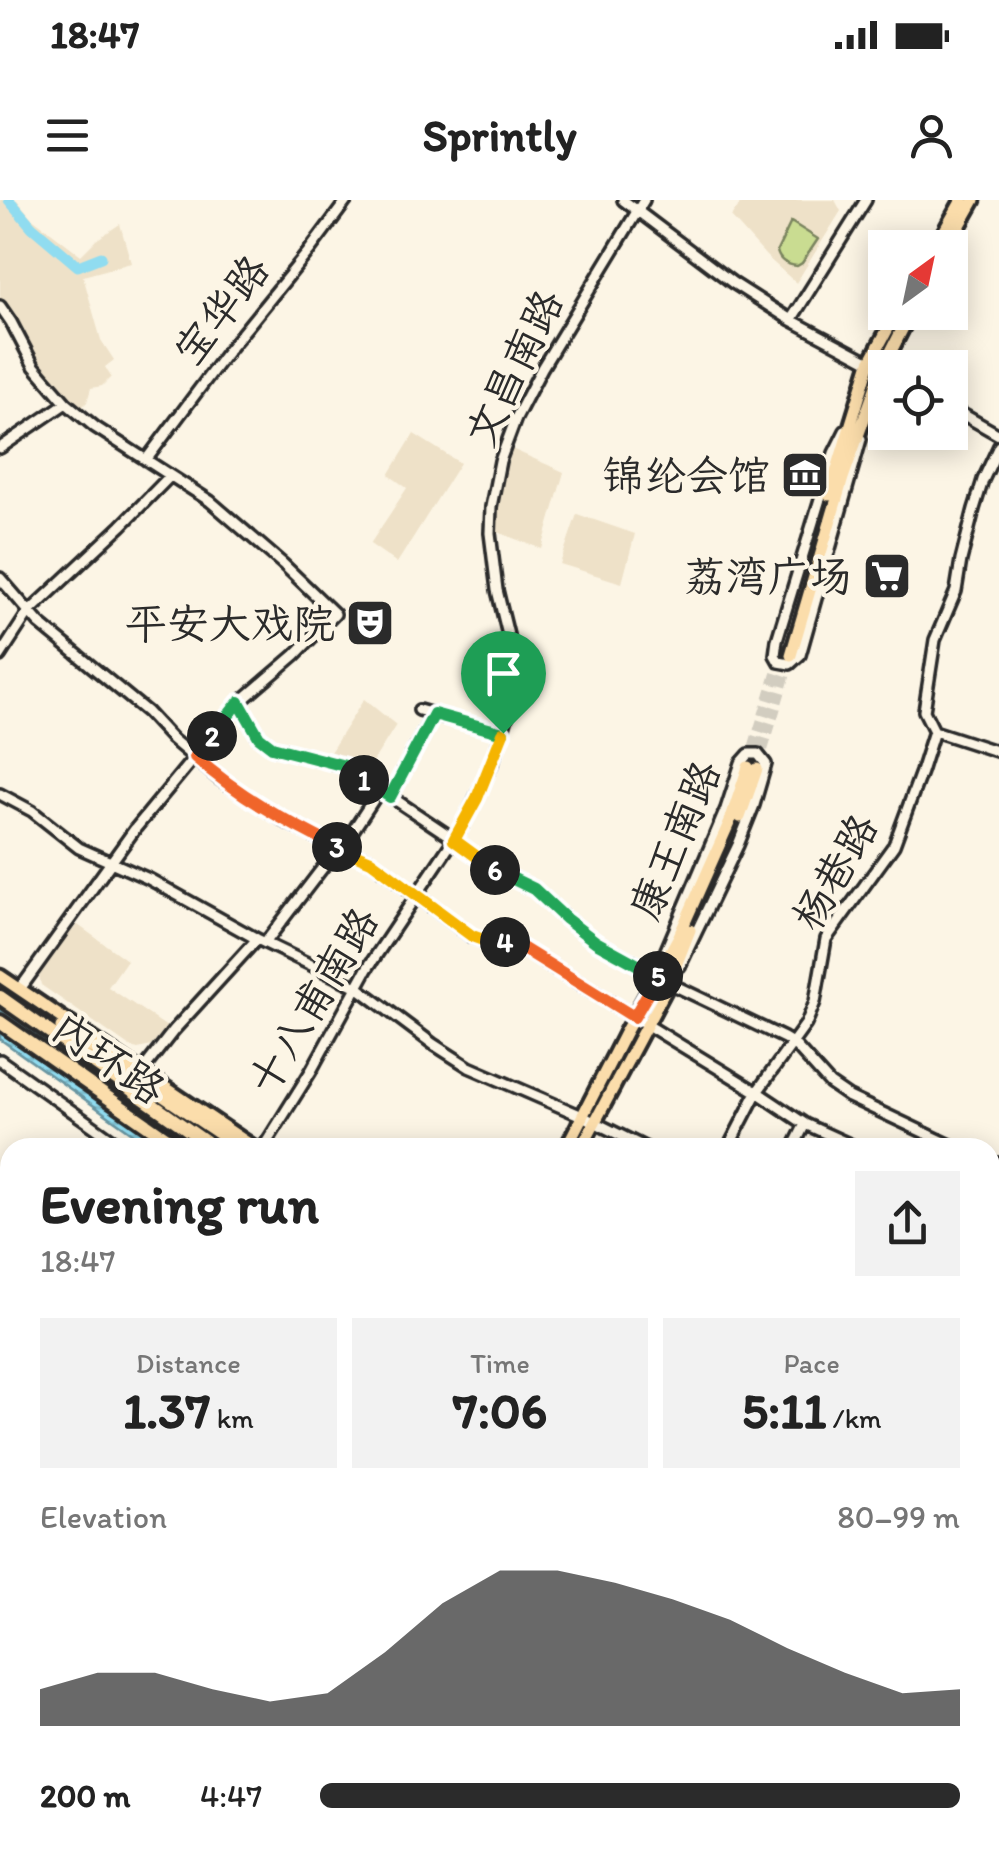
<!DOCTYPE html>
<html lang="en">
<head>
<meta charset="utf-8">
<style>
	body { margin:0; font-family:Itim,"LXGW WenKai TC",sans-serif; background:#f2f2f2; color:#222; height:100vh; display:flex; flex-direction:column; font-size:38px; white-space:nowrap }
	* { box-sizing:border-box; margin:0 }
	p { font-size:32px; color:#767676 }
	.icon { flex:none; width:55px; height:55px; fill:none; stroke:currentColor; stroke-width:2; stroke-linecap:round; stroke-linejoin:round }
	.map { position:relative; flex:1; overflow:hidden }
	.details { position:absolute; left:0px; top:938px; width:1000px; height:718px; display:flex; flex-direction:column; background:#fff; border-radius:30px 30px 0 0; box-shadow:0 5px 25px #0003 }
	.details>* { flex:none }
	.needle { width:65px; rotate:33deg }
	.fabs { position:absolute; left:868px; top:30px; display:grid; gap:20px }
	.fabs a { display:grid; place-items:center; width:100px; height:100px; border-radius:0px; background:#fff; box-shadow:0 5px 25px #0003; font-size:50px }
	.pin { position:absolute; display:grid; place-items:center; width:85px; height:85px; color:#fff; margin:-102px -42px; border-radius:50% 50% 50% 0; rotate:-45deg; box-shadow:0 0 10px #0007 }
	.pin .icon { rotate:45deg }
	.km { position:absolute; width:50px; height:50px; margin:-25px; border-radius:50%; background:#222; color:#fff; font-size:28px; line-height:50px; text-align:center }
	.round { display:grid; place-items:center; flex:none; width:105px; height:105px; border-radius:0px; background:#f2f2f2 }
	.overview { display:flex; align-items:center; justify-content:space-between; height:170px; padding:0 40px }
	h1 { font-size:55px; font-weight:700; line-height:75px }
	.stats { display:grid; grid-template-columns:repeat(3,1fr); gap:15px; height:170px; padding:10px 40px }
	.stats div { display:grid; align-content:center; border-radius:0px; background:#f2f2f2; text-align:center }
	.stats b { font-size:50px; font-weight:700 }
	.stats small { font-size:28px; font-weight:400 }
	.stats p { font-size:28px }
	.chart { height:280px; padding:20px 40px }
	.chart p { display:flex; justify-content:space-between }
	.chart svg { width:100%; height:180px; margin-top:10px; fill:#2b2b2b; opacity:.7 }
	ul { padding:0 40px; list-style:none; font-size:32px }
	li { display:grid; grid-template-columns:160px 120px 1fr; align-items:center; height:75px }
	li i { height:25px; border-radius:12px; background:#2b2b2b }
	.status { display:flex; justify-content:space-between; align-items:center; height:70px; padding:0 50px; background:#fff; direction:ltr }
	.status svg { height:28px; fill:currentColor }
	header { display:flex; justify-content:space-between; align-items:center; height:130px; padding:0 40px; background:#fff; font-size:45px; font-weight:700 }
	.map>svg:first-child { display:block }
	.built { fill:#eee1c8 }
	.green { fill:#c9dc91; stroke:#7a845e; stroke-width:2.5 }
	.water { fill:url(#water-rules); stroke:#6895a1; stroke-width:2.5 }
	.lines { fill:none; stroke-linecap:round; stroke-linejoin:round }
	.river { stroke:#90dcf0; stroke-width:11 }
	.major-tunnel { stroke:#d2cdc0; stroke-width:11; stroke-dasharray:11 5.5; stroke-linecap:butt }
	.minor-casing { stroke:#2b2b2b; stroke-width:16 }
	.major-casing { stroke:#2b2b2b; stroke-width:19 }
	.highway-casing { stroke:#2b2b2b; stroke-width:20 }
	.minor { stroke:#fcf5e5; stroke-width:9 }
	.major { stroke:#fbddab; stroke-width:11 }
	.highway { stroke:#fbddab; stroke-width:12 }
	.major-bridge-casing { stroke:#2b2b2b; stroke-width:19; stroke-linecap:butt }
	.major-bridge { stroke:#fbddab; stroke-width:11 }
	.split-1-casing { stroke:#fff; stroke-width:20 }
	.split-2-casing { stroke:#fff; stroke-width:20 }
	.split-3-casing { stroke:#fff; stroke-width:20 }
	.split-4-casing { stroke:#fff; stroke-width:20 }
	.split-5-casing { stroke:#fff; stroke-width:20 }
	.split-6-casing { stroke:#fff; stroke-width:20 }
	.split-7-casing { stroke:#fff; stroke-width:20 }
	.split-1 { stroke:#22a559; stroke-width:12 }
	.split-2 { stroke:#22a559; stroke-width:12 }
	.split-3 { stroke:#f0652b; stroke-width:12 }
	.split-4 { stroke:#f5b400; stroke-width:12 }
	.split-5 { stroke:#f0652b; stroke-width:12 }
	.split-6 { stroke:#22a559; stroke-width:12 }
	.split-7 { stroke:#f5b400; stroke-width:12 }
	.labels { text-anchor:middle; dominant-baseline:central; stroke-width:9; stroke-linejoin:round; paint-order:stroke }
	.street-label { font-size:42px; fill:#2b2b2b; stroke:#fcf5e5 }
	.poi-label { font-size:42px; fill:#2b2b2b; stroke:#fcf5e5; text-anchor:end }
</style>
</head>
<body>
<div class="status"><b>18:47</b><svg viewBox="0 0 49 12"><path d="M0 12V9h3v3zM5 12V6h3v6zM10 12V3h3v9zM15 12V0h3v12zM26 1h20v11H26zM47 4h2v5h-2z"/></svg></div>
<header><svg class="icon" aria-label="menu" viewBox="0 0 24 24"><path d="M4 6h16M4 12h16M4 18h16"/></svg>Sprintly<svg class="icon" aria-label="person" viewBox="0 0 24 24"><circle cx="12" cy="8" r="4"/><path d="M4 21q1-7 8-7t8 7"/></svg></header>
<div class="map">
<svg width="999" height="1654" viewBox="0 0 999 1654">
	<defs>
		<pattern id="water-rules" width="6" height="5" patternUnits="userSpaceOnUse" patternTransform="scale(2.5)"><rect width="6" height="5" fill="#90dcf0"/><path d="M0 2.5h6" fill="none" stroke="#7cbdce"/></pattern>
	</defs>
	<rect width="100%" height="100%" fill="#fcf5e5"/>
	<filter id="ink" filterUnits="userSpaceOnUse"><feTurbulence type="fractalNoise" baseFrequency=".01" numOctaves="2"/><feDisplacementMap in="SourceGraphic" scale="20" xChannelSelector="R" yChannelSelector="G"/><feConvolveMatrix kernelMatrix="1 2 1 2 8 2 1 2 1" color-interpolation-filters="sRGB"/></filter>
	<g filter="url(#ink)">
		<path class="built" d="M0,0H17L31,17L81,55L96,40L120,24L131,63L83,76L101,140L114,160L105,167L111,177L102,186L91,188L87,202L78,211L40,167L16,122L0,100Z
			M743,0H835L841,11L796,83L766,56L731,17Z
			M414,234L460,263L397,363L370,344L407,288L389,275Z
			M507,247L564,272L542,349L492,330L497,285Z
			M577,314L635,334L622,383L560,364Z
			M364,499L396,525L364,576L327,557Z
			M78,725L127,760L108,787L167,827L151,846L138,849L130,847L41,785L39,774L59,742Z"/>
		<path class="green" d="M791,22L818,39L802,63L797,66C787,65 779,61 777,51Z"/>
		<path class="water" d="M0,810L197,947H152L0,839Z
			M0,1203L10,1206V1479L0,1478Z
			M990,1483L999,1485V1648L979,1645H990Z"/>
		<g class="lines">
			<path class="river" d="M9,0L32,27L78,66L101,57"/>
			<path class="major-tunnel" d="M749,563L783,453
				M758,565L791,455"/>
			<g class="minor-casing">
				<path id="minor" d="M623,0L733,83L791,120L885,170
					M0,106L11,122L34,166L66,203L95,227L210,301L283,364L335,414L295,455L239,503L135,629L20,789
					M791,120L866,0
					M950,207L999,235
					M845,231L834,253L777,440L775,455L779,462L790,464L800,455L861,239
					M0,248L66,203
					M146,260L230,148L309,51L347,0
					M0,378L39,423L147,512L172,539L218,578L286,622L341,649L366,658L472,737L493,744L508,741L515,744L757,892L805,924L858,948
					M0,456L28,413L121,326L170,276
					M239,503L259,537L272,547L345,566L454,639L485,664L534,689L566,719L596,742L658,775L659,773
					M419,510L503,533
					M934,531L924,511L935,440L956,391L961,360L974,309L983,280L999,246
					M934,531L999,552
					M0,594L32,611L79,648L149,679L257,739L357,787L433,844L469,867L582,916L646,948
					M390,597L433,514
					M265,743L324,666L341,649L379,591
					M663,757L726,609L741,563L749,554H758L766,564L754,605L738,645L680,766
					M672,779L669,783L784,838L794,844L830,884L849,897L957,948
					M0,860L124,948
					M142,871L174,830L257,739
					M263,948L311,871L367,769L460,630L493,562L508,514L516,483V468L497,390L490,333L491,307L500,261L516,218L542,168L644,0
					M728,948L757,892L806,824L815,802L826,739L894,645L921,572L934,531
					M793,948L805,924
					M990,981L999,963
					M990,1007L999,1011
					M0,1115L10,1122
					M990,1118L999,1123
					M990,1398L999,1401
					M67,1645L72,1654"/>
			</g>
			<g class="major-casing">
				<path id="major" d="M935,48L962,0
					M947,48L974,0
					M829,295L870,162L897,112
					M791,455L843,278L882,169L911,112
					M740,617L757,569
					M0,776L255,948
					M61,827L240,948
					M566,948L626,831L678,738L730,621L748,567
					M581,948L669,783L690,730
					M990,1216L999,1194
					M990,1243L999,1222
					M990,1453L999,1455
					M990,1464L999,1466
					M0,1508L10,1509
					M544,1645L571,1654
					M861,1645L907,1654
					M900,1645L946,1654
					M398,1654L399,1645
					M481,1654L485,1645"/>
			</g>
			<g class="highway-casing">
				<path id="highway" d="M0,797L214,948
					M0,822L180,948
					M408,1654L409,1645
					M419,1654L420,1645"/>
			</g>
			<use href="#minor" class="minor"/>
			<use href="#major" class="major"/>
			<use href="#highway" class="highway"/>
			<g class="major-bridge-casing">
				<path id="major-bridge" d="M990,1230L999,1208"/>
			</g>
			<use href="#major-bridge" class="major-bridge"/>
		</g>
	</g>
	<g class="lines" filter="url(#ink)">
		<g class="split-1-casing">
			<path id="split-1" d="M364,580L390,597L434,514L503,533"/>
		</g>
		<g class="split-2-casing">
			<path id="split-2" d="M212,536L239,502L259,537L272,547L345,566L364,580"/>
		</g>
		<g class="split-3-casing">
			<path id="split-3" d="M212,536L195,557C238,595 286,622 337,647"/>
		</g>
		<g class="split-4-casing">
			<path id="split-4" d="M337,647L371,661L472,736L494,744L505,742"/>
		</g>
		<g class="split-5-casing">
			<path id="split-5" d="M505,742L516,744L634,817L658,776"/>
		</g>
		<g class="split-6-casing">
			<path id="split-6" d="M495,670L534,689L566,719L596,742L658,776"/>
		</g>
		<g class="split-7-casing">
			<path id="split-7" d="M495,670L454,640L477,598L503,533"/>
		</g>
		<use href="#split-1" class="split-1"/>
		<use href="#split-2" class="split-2"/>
		<use href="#split-3" class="split-3"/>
		<use href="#split-4" class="split-4"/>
		<use href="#split-5" class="split-5"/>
		<use href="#split-6" class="split-6"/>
		<use href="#split-7" class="split-7"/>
	</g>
	<defs>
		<g id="museum-square" transform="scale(2.5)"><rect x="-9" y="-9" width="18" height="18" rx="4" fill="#2b2b2b" stroke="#fcf5e5"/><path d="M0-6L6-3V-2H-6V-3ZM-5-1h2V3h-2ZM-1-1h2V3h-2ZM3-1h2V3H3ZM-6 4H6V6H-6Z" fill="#fff"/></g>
		<g id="supermarket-square" transform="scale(2.5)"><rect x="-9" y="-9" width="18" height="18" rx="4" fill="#2b2b2b" stroke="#fcf5e5"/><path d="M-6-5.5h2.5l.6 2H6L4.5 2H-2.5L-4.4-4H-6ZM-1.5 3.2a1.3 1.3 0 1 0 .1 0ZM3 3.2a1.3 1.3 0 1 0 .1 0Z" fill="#fff"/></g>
		<g id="theatre-square" transform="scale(2.5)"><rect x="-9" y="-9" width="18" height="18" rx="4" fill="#2b2b2b" stroke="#fcf5e5"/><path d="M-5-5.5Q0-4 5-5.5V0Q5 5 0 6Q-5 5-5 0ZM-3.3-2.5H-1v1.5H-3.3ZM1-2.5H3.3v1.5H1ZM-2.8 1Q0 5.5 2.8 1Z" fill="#fff"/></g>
	</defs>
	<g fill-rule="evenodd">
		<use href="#museum-square" x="805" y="275"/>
		<use href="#supermarket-square" x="887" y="376"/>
		<use href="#theatre-square" x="370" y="423"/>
	</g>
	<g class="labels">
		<g class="street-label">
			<text transform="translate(221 110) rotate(-52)">宝华路</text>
			<text transform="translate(514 168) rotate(-64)">文昌南路</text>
			<text transform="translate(675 640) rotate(-67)">康王南路</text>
			<text transform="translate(835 672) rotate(-60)">杨巷路</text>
			<text transform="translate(313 801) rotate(-59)">十八甫南路</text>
			<text transform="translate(109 858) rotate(35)">内环路</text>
		</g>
		<g class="poi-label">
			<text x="770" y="275">锦纶会馆</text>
			<text x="852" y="376">荔湾广场</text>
			<text x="335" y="423">平安大戏院</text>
		</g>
	</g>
</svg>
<div class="fabs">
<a><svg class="needle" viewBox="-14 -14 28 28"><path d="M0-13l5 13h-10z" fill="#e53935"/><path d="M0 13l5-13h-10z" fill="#767676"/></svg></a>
<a><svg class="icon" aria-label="locate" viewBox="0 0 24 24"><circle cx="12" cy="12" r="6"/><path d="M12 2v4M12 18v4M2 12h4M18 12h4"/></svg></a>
</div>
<div class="pin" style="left:503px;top:533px;background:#1e9e55"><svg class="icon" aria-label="arrive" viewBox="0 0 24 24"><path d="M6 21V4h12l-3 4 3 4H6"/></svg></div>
<b class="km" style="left:364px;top:580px">1</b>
<b class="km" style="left:212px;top:536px">2</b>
<b class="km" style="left:337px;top:647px">3</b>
<b class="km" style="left:505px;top:742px">4</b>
<b class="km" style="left:658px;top:776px">5</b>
<b class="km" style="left:495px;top:670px">6</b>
<section class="details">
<div class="overview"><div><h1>Evening run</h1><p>18:47</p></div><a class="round"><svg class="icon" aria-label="share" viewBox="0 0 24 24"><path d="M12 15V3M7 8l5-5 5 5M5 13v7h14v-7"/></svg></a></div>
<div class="stats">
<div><p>Distance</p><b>1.37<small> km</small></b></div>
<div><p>Time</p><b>7:06</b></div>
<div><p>Pace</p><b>5:11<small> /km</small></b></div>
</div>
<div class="chart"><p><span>Elevation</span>80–99 m</p>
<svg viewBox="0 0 160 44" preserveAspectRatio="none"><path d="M0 44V35L10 31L20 31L30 35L40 38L50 36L60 26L70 14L80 6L90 6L100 9L110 13L120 18L130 25L140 31L150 36L160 35V44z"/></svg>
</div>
<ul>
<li><b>200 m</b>4:47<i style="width:100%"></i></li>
</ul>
</section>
</div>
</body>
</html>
